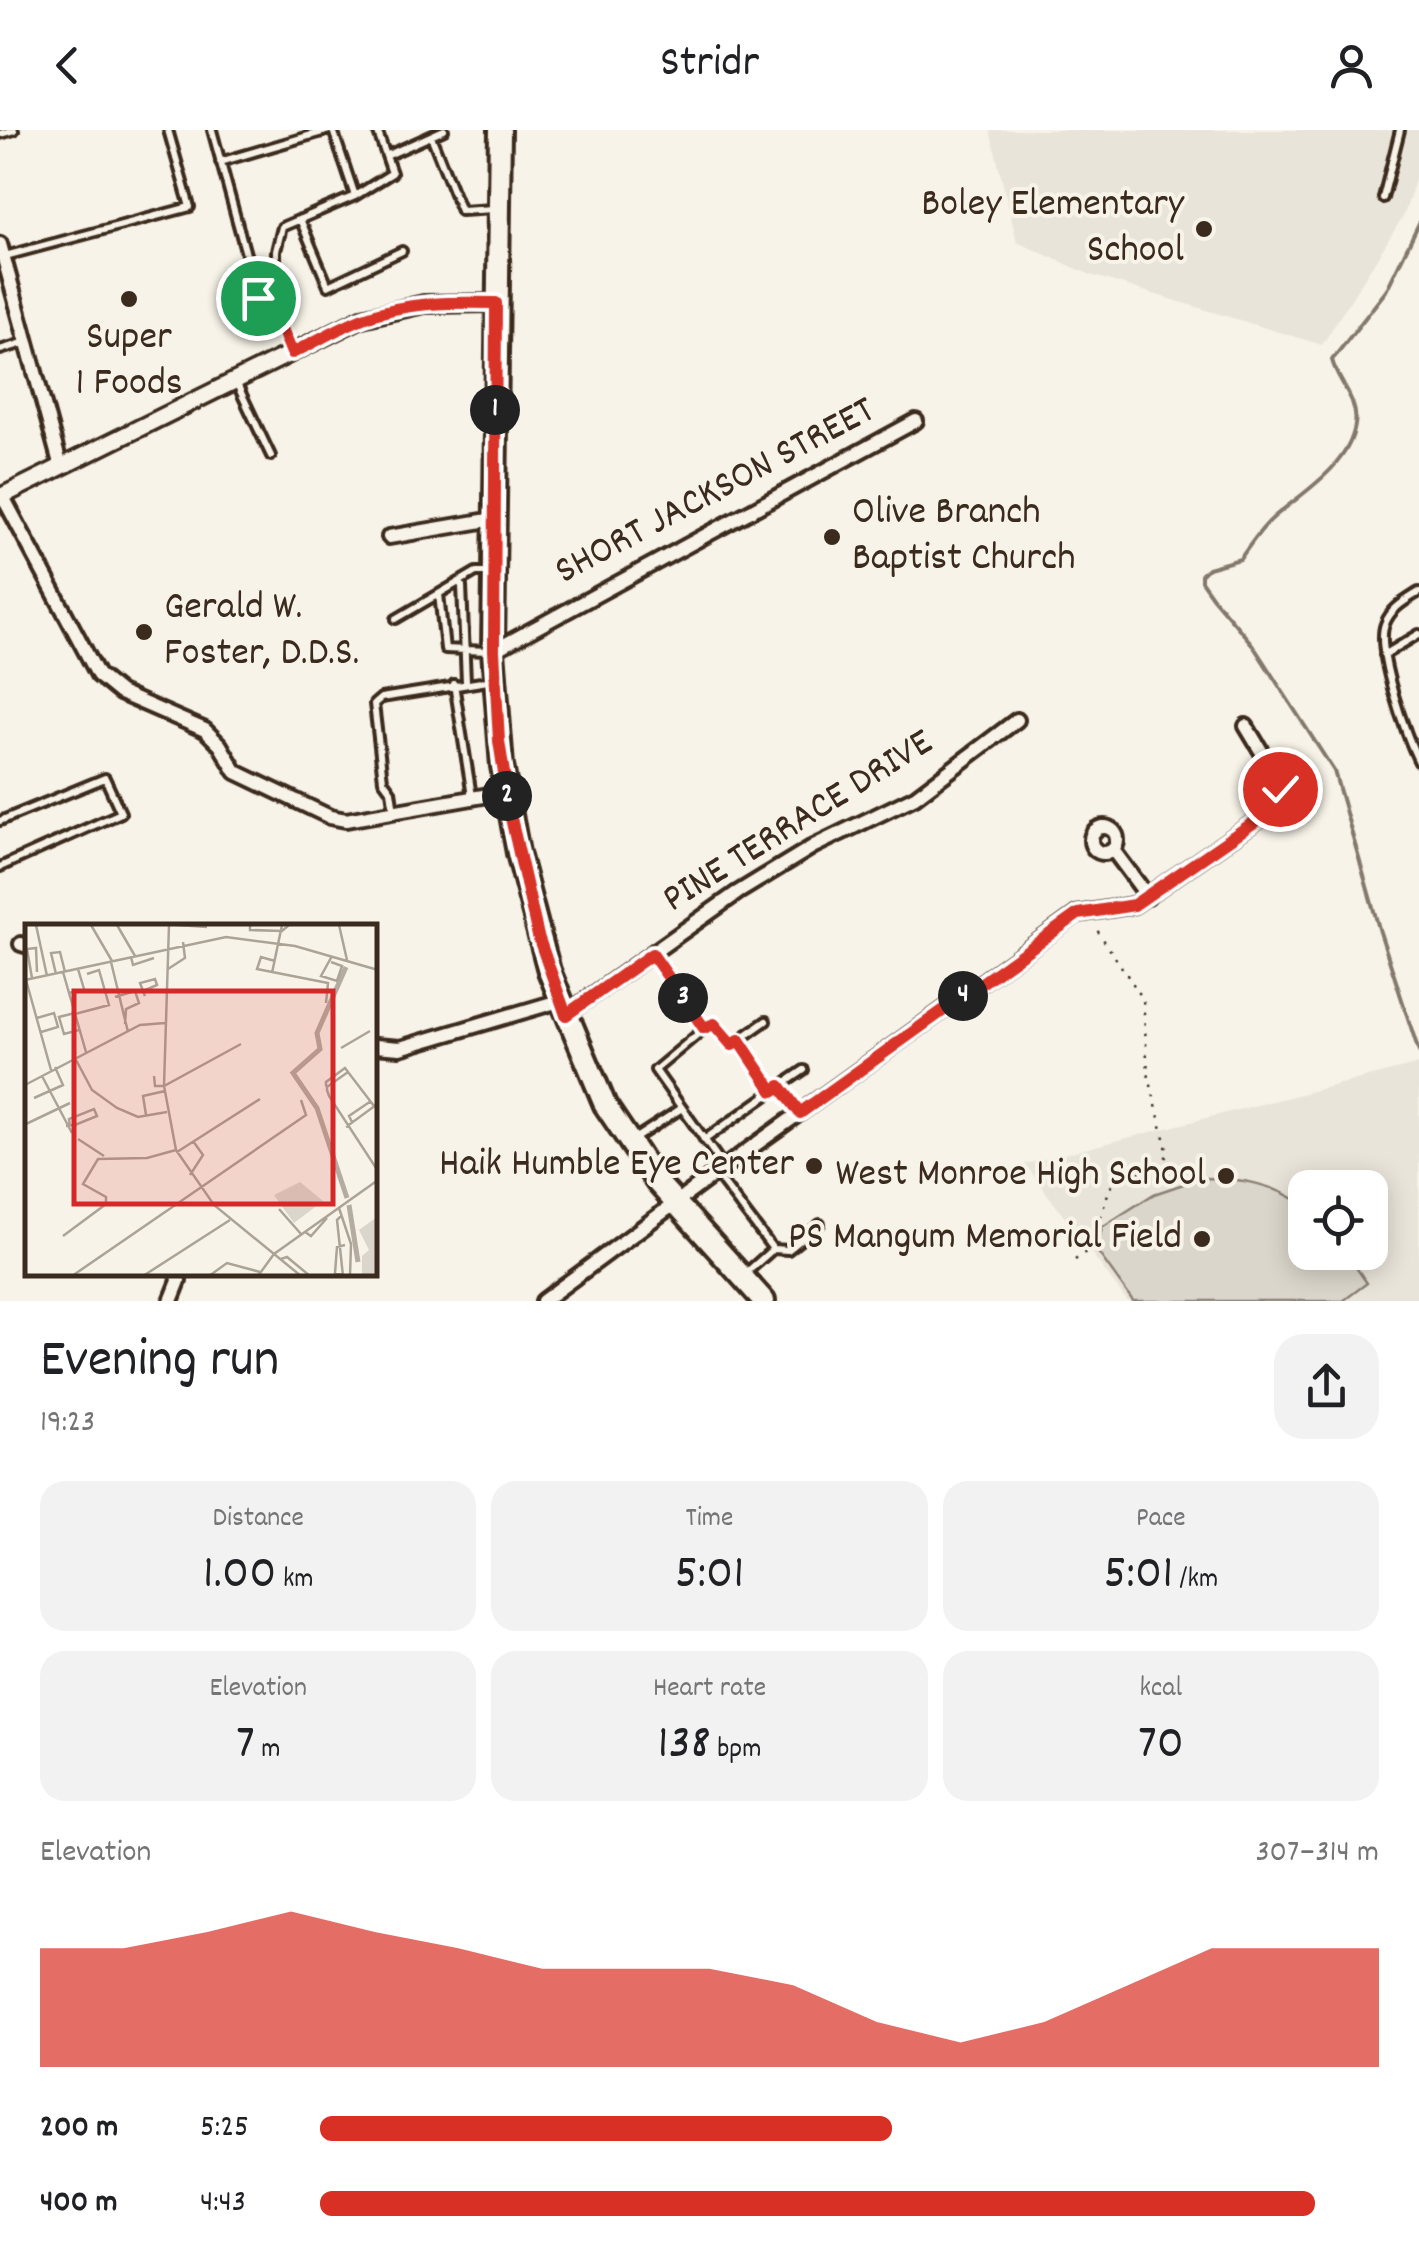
<!DOCTYPE html>
<html lang="en">
<head>
<meta charset="utf-8">
<style>
	body { margin:0; font-family:Dekko,sans-serif; background:#f2f2f2; color:#202124; height:100vh; display:flex; flex-direction:column; font-size:38px; white-space:nowrap }
	* { box-sizing:border-box; margin:0 }
	p { font-size:32px; color:#757577 }
	.icon { flex:none; width:55px; height:55px; fill:none; stroke:currentColor; stroke-width:2; stroke-linecap:round; stroke-linejoin:round }
	.map { position:relative; height:1171px; overflow:hidden }
	.sheet { display:flex; flex-direction:column; background:#fff; flex:1 }
	.sheet>* { flex:none }
	.controls { position:absolute; left:1288px; top:1040px; display:grid; gap:20px }
	.controls a { display:grid; place-items:center; width:100px; height:100px; border-radius:20px; background:#fff; box-shadow:0 5px 25px #0003; font-size:50px }
	.pin { position:absolute; display:grid; place-items:center; width:85px; height:85px; color:#fff; margin:-42px; border:5px solid #fff; border-radius:50%; box-shadow:0 2px 10px #0007 }
	.km { position:absolute; width:50px; height:50px; margin:-25px; border-radius:50%; background:#222; color:#fff; font-size:28px; line-height:50px; text-align:center }
	.round { display:grid; place-items:center; flex:none; width:105px; height:105px; border-radius:30px; background:#f2f2f2 }
	.summary { display:flex; align-items:center; justify-content:space-between; height:170px; padding:0 40px }
	h1 { font-size:55px; font-weight:600; line-height:75px }
	.stats { display:grid; grid-template-columns:repeat(3,1fr); gap:15px; height:170px; padding:10px 40px }
	.stats div { display:grid; align-content:center; border-radius:25px; background:#f2f2f2; text-align:center }
	.stats b { font-size:50px; font-weight:600 }
	.stats small { font-size:28px; font-weight:400 }
	.stats p { font-size:28px }
	.chart { height:280px; padding:20px 40px }
	.chart p { display:flex; justify-content:space-between }
	.chart svg { width:100%; height:180px; margin-top:10px; fill:#d93025; opacity:.7 }
	ul { padding:0 40px; list-style:none; font-size:32px }
	li { display:grid; grid-template-columns:160px 120px 1fr; align-items:center; height:75px }
	li i { height:25px; border-radius:12px; background:#d93025 }
	header { display:flex; justify-content:space-between; align-items:center; height:130px; padding:0 40px; background:#fff; font-size:45px; font-weight:600 }
	.map>svg:first-child { display:block }
	.built { fill:#e9e4d9; fill-rule:evenodd }
	.green { fill:#dbd6cb; stroke:#8b8074; stroke-width:2.5 }
	.lines { fill:none; stroke-linecap:round; stroke-linejoin:round }
	.stream { stroke:#84786c; stroke-width:4 }
	.service-casing { stroke:#3b2a1e; stroke-width:14 }
	.minor-casing { stroke:#3b2a1e; stroke-width:20 }
	.tertiary-casing { stroke:#3b2a1e; stroke-width:22 }
	.primary-casing { stroke:#3b2a1e; stroke-width:28 }
	.path { stroke:#3b2a1e; stroke-width:2.5; stroke-dasharray:2.5 8; stroke-linecap:butt }
	.service { stroke:#f7f3e8; stroke-width:6 }
	.minor { stroke:#f7f3e8; stroke-width:12 }
	.tertiary { stroke:#f7f3e8; stroke-width:15 }
	.primary { stroke:#f7f3e8; stroke-width:20 }
	.route-casing { stroke:#fff; stroke-width:20 }
	.route { stroke:#d93025; stroke-width:12 }
	.poi-dot { fill:#3b2a1e; stroke:#f7f3e8; stroke-width:4 }
	.labels { text-anchor:middle; dominant-baseline:central; stroke-width:8; stroke-linejoin:round; paint-order:stroke }
	.poi-label { font-size:40px; fill:#3b2a1e; stroke:#f7f3e8; text-anchor:end }
	.street-label { font-size:40px; fill:#3b2a1e; stroke:#f7f3e8 }
	.inset-river { fill:none; stroke:#b4aca0; stroke-width:5 }
	.inset-road { fill:none; stroke:#aca397; stroke-width:2.5 }
	.view { fill:#d62828; fill-opacity:0.15; stroke:#d62828; stroke-width:5 }
	.inset-edge { fill:none; stroke:#3b2a1e; stroke-width:5 }
</style>
</head>
<body>
<header><svg class="icon" aria-label="back" viewBox="0 0 24 24"><path d="M15 5l-7 7 7 7"/></svg>Stridr<svg class="icon" aria-label="person" viewBox="0 0 24 24"><circle cx="12" cy="8" r="4"/><path d="M4 21q1-7 8-7t8 7"/></svg></header>
<div class="map">
<svg width="1419" height="1171" viewBox="0 0 1419 1171">
	<rect width="100%" height="100%" fill="#f7f3e8"/>
	<filter id="ink" filterUnits="userSpaceOnUse"><feTurbulence type="fractalNoise" baseFrequency=".01" numOctaves="2"/><feDisplacementMap in="SourceGraphic" scale="20" xChannelSelector="R" yChannelSelector="G"/><feConvolveMatrix kernelMatrix="1 2 1 2 8 2 1 2 1" color-interpolation-filters="sRGB"/></filter>
	<g filter="url(#ink)">
		<path class="built" d="M990,0H1419V38L1404,85L1322,215L1091,145L1017,112Z
			M1419,934V1171H1127L1025,1034ZM1305,1058H1370V1122H1305Z"/>
		<path class="green" d="M1201,1048C1239,1048 1274,1053 1305,1076V1122L1346,1123L1367,1153L1343,1171H1133L1097,1121L1102,1097L1154,1064Z"/>
		<g class="lines">
			<path class="stream" d="M1419,93L1386,161L1332,230C1337,251 1359,270 1355,295C1349,336 1302,363 1274,387C1260,399 1251,414 1240,429L1208,438L1201,445V451L1213,468L1252,514L1334,641L1380,802L1419,922"/>
			<g class="service-casing">
				<path id="service" d="M212,0L258,168L276,183L291,221
					M0,4L14,0
					M431,6L461,81L494,79
					M386,26L444,0
					M220,32L329,0
					M355,66L392,43L377,0
					M1383,68L1400,0
					M300,89L328,156L402,121
					M5,126L190,77L168,0
					M276,183V121L282,97L355,66L333,0
					M0,220L27,212
					M236,252L271,326
					M459,452L462,456L466,552
					M1419,462C1405,471 1391,478 1385,494C1375,519 1406,607 1419,632
					M439,464L445,519L487,521
					M396,489L476,442H493
					M1384,525L1419,504
					M454,554L472,666
					M394,681L391,661L383,650L374,574L381,568L494,550
					M0,691L105,648L121,683L0,737
					M704,899L714,894L732,915L766,891
					M739,910L773,961L804,940
					M780,956L800,983
					M682,978L724,1037
					M704,1010L773,961
					M631,1011L682,978L655,940L704,899L652,823
					M716,1044L773,1119
					M746,1143L773,1119L788,1120L820,1094"/>
			</g>
			<g class="minor-casing">
				<path id="minor" d="M0,114L61,337
					M2,365L98,545L120,563L205,600L220,615L236,642L330,687L346,690L506,662
					M389,407L494,389
					M493,521L916,291
					M1091 710a13 13 0 1 1 26 0a13 13 0 1 1-26 0Z
					M1113,720L1148,767
					M21,814L28,816
					M565,885L737,763L814,716L915,667L1017,590
					M375,916L400,918L559,871
					M171,1171L179,1151L178,1144
					M543,1171L716,1043L1077,784L1134,775L1269,682C1278,671 1282,663 1278,649L1246,596"/>
			</g>
			<g class="tertiary-casing">
				<path id="tertiary" d="M0,367L362,188L424,174L496,173"/>
			</g>
			<g class="primary-casing">
				<path id="primary" d="M500,0L493,521L502,636L518,723L549,841L605,975L657,1052L764,1171"/>
			</g>
			<path class="path" d="M1075,1130L1091,1118L1110,1057L1163,1031L1168,1024L1148,943L1143,869L1097,800"/>
			<use href="#service" class="service"/>
			<use href="#minor" class="minor"/>
			<use href="#tertiary" class="tertiary"/>
			<use href="#primary" class="primary"/>
		</g>
	</g>
	<g class="lines" filter="url(#ink)">
		<g class="route-casing">
			<path id="route" d="M258,168L276,184L292,223C315,212 338,198 363,188C405,172 451,172 496,173L494,520L499,611L511,688L538,806L566,885L652,824L704,898L714,894L732,915L739,910L773,961L780,956L800,983L1078,784L1134,775L1269,682L1276,673L1280,659"/>
		</g>
		<use href="#route" class="route"/>
	</g>
	<g class="poi-dot">
		<circle cx="1204" cy="99" r="10"/>
		<circle cx="129" cy="169" r="10"/>
		<circle cx="832" cy="407" r="10"/>
		<circle cx="144" cy="502" r="10"/>
		<circle cx="814" cy="1036" r="10"/>
		<circle cx="1226" cy="1046" r="10"/>
		<circle cx="1202" cy="1109" r="10"/>
	</g>
	<g class="labels">
		<g class="poi-label">
			<text x="1184" y="76">Boley Elementary<tspan x="1184" dy="46">School</tspan></text>
			<text x="129" y="209" text-anchor="middle">Super<tspan x="129" dy="46">1 Foods</tspan></text>
			<text x="852" y="384" text-anchor="start">Olive Branch<tspan x="852" dy="46">Baptist Church</tspan></text>
			<text x="164" y="479" text-anchor="start">Gerald W.<tspan x="164" dy="46">Foster, D.D.S.</tspan></text>
			<text x="794" y="1036">Haik Humble Eye Center</text>
			<text x="1206" y="1046">West Monroe High School</text>
			<text x="1182" y="1109">PS Mangum Memorial Field</text>
		</g>
		<g class="street-label">
			<text transform="translate(716 363) rotate(-28)">SHORT JACKSON STREET</text>
			<text transform="translate(799 693) rotate(-32)">PINE TERRACE DRIVE</text>
		</g>
	</g>
	<g transform="translate(25 794)">
		<rect width="352" height="352" fill="#f7f3e8"/>
		<path d="M275,258L298,277L269,299L249,271ZM352,293V352H337V332L344,326L334,306Z" fill="#dbd6cb"/>
		<path class="inset-river" d="M321,43L292,109L295,125L268,149L292,184L322,274M324,281L333,338"/>
		<path class="inset-road" d="M11,1L22,52M66,1L87,37M92,1L110,32M144,1L139,162L151,226L189,281L276,352M152,1L182,3M225,1V6L257,7L264,1M314,1L322,36M106,33L108,41L129,34M250,37L236,33L232,45L303,59L301,79M86,38L103,108M306,38L317,42L312,57L296,52L307,32M143,45L160,34L158,18M38,48L61,128M247,49L257,1M31,50L26,29L35,28L40,48M7,54L2,25L11,24L12,48M0,56L201,13L270,22L353,46M1,56L26,146M118,67L132,61L130,55L115,59L120,72M44,69L59,65L53,45M90,73L110,67L114,79L101,85L100,100M50,89L34,93L39,110L54,106M50,90L84,81L74,46L62,50M12,94L29,89L33,103L16,108M316,124L345,107M50,134L67,166L92,184L113,193L142,188M323,148L349,182M17,152L47,209M129,152L130,162H139L216,120M0,161L115,101L140,99M302,163L323,148L320,144L301,158V161L302,163V166L304,172L353,247M9,174L38,161L30,143M121,191L118,172L140,167M327,198L324,192L346,177M1,200L45,179M41,202L50,201L72,192L69,185L44,195L45,202M321,203L351,181M53,215L79,232M152,228L235,175M165,251L178,231L168,217M314,284L326,320L325,352M254,285L276,310M317,291L312,296L318,352M280,308L286,312L302,294M38,312L81,280V273L58,260L73,235L122,234L151,226M256,335L262,333L285,352M318,351L310,349L312,323L320,321M47,352L281,191L276,176M118,352L205,296M184,352L202,339L235,348M233,352L249,330L353,256"/>
		<path class="view" d="M49,67H308V280H49Z"/>
		<rect width="352" height="352" class="inset-edge"/>
	</g>
</svg>
<div class="controls">
<a><svg class="icon" aria-label="locate" viewBox="0 0 24 24"><circle cx="12" cy="12" r="6"/><path d="M12 2v4M12 18v4M2 12h4M18 12h4"/></svg></a>
</div>
<div class="pin" style="left:258px;top:168px;background:#1e9e55"><svg class="icon" aria-label="arrive" viewBox="0 0 24 24"><path d="M6 21V4h12l-3 4 3 4H6"/></svg></div>
<div class="pin" style="left:1280px;top:659px;background:#d93025"><svg class="icon" aria-label="check" viewBox="0 0 24 24"><path d="M5 12l5 5 9-10"/></svg></div>
<b class="km" style="left:495px;top:280px">1</b>
<b class="km" style="left:507px;top:666px">2</b>
<b class="km" style="left:683px;top:868px">3</b>
<b class="km" style="left:963px;top:866px">4</b>
</div>
<section class="sheet">
<div class="summary"><div><h1>Evening run</h1><p>19:23</p></div><a class="round"><svg class="icon" aria-label="share" viewBox="0 0 24 24"><path d="M12 15V3M7 8l5-5 5 5M5 13v7h14v-7"/></svg></a></div>
<div class="stats">
<div><p>Distance</p><b>1.00<small> km</small></b></div>
<div><p>Time</p><b>5:01</b></div>
<div><p>Pace</p><b>5:01<small> /km</small></b></div>
</div>
<div class="stats">
<div><p>Elevation</p><b>7<small> m</small></b></div>
<div><p>Heart rate</p><b>138<small> bpm</small></b></div>
<div><p>kcal</p><b>70</b></div>
</div>
<div class="chart"><p><span>Elevation</span>307–314 m</p>
<svg viewBox="0 0 160 44" preserveAspectRatio="none"><path d="M0 44V15L10 15L20 11L30 6L40 11L50 15L60 20L70 20L80 20L90 24L100 33L110 38L120 33L130 24L140 15L150 15L160 15V44z"/></svg>
</div>
<ul>
<li><b>200 m</b>5:25<i style="width:54%"></i></li>
<li><b>400 m</b>4:43<i style="width:94%"></i></li>
</ul>
</section>
</body>
</html>
